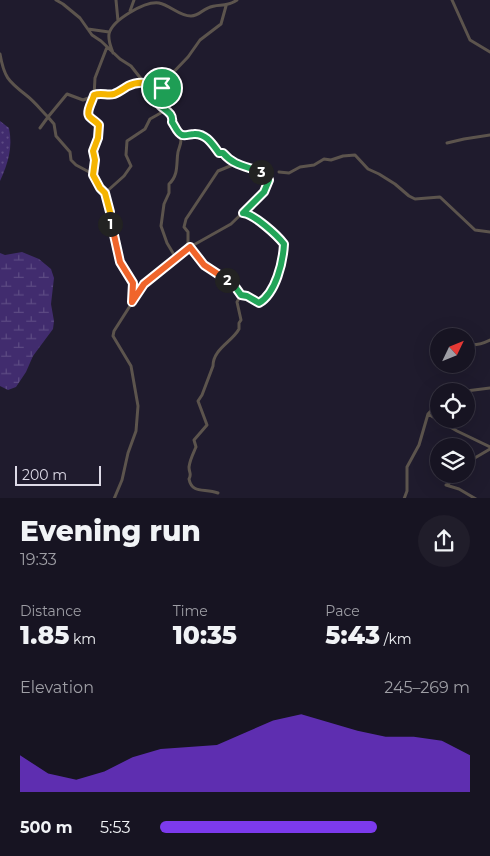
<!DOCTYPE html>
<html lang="en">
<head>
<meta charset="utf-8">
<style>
	body { margin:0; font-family:Montserrat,sans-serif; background:#201d2a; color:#f1f3f6; height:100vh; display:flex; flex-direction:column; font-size:19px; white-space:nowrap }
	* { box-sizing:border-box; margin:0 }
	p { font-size:16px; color:#9e9ea5 }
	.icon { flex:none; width:28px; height:28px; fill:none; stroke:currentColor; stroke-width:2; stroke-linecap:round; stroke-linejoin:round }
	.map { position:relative; height:498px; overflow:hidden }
	.drawer { display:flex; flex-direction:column; background:#171422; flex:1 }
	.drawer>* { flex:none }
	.needle { width:32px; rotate:47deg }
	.fabs { position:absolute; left:430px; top:328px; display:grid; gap:10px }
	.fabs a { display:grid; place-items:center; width:45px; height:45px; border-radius:50%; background:#171422; box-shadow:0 5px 20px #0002,0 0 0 1px #363340; font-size:25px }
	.scale { position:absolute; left:15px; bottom:12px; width:86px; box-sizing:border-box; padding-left:5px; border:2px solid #dddae7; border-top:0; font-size:14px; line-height:18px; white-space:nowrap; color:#dddae7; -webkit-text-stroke:4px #1f1b2d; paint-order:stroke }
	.pin { position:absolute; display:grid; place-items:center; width:42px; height:42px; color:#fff; margin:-21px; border:2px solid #fff; border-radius:50%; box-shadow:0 1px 5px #0007 }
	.km { position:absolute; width:25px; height:25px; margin:-12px; border-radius:50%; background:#222; color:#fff; font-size:14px; line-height:25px; text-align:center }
	.round { display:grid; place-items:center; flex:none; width:52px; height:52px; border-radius:26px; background:#201d2a }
	.overview { display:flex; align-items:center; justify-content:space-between; height:85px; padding:0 20px }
	h1 { font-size:28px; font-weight:800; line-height:38px }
	.stats { display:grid; grid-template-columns:repeat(3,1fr); gap:8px; height:85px; padding:5px 20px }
	.stats div { display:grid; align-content:center }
	.stats b { font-size:25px; font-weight:800 }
	.stats small { font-size:14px; font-weight:400 }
	.stats p { font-size:14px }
	.chart { height:140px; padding:10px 20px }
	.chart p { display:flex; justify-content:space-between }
	.chart svg { width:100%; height:90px; margin-top:5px; fill:#7c3aed; opacity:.7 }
	ul { padding:0 20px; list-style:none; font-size:16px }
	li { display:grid; grid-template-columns:80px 60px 1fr; align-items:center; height:38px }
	li i { height:12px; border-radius:6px; background:#7c3aed }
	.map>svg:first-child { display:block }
	.grass { fill:url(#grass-dots) }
	.wetland { fill:url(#wetland-marsh) }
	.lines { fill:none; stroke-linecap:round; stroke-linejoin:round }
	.street { stroke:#5c544d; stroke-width:3 }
	.split-1-casing { stroke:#fff; stroke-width:10 }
	.split-2-casing { stroke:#fff; stroke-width:10 }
	.split-3-casing { stroke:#fff; stroke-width:10 }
	.split-4-casing { stroke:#fff; stroke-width:10 }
	.split-1 { stroke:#f5b400; stroke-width:6 }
	.split-2 { stroke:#f0652b; stroke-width:6 }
	.split-3 { stroke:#22a559; stroke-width:6 }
	.split-4 { stroke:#22a559; stroke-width:6 }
</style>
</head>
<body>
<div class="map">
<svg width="490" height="499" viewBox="0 0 490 499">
	<defs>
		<pattern id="grass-dots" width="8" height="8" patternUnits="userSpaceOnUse" patternTransform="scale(1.25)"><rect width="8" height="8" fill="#412c6e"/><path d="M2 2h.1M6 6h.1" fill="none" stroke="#5c4a83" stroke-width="1.8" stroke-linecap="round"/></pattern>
		<pattern id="wetland-marsh" width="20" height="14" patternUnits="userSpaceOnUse" patternTransform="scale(1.25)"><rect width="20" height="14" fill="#412c6e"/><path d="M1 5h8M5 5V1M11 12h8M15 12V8" fill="none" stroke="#5c4a83"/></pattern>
	</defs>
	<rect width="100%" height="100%" fill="#1f1b2d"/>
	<path class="grass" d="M0,121L9,128C13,148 8,163 0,181Z"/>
	<path class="wetland" d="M22,252L39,259L51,269L54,278L51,304L54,321L53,329L33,356L26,372L16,387L8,390L0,386V253L5,255Z"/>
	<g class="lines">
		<path class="street" d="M56,0L63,4L80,18L92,35L101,41L120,59L131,66L142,80L150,85L162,88
			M116,0L118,21
			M452,0L470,40L490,52
			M130,11L134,0
			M88,29L109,32
			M113,53C111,47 108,41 109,34C112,20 145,1 159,3C170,5 179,16 191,16C199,16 202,10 208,8C218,3 226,8 237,0
			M0,54C4,77 8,81 26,95C34,101 41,110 48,117L67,94L83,100L94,96
			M94,95C102,92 107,96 114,94C124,91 131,84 143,81
			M40,128L48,117L54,124L56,136L70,152L71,160L76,165L91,173L99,188L105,193
			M447,143L464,139L490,135
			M279,172L289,173L300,167L314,165L324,159L331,160L343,156L355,155L368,169L379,174L395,184L409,196L415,199L440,197L475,230L490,232
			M93,175L95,160L93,151L98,138L99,125L89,117L88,114L94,96L95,78L107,47
			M176,258L167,243L161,226L164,204L169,193V184C179,175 176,163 178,152C179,148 181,144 181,140L176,126L172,122C174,112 163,110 158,103L159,94L165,81L188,57L200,40L221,24L226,6
			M241,295L247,296L259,303C279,291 279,266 284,246C281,237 254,214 243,213
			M132,299L133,283L120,262L114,235L109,225L111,212L105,193L124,176L131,166L126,155L127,141L145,129L150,119L166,110
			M466,344C474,346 482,344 490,340
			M466,391L490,388
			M428,414L457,431L490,447
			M466,467L473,459L490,449
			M446,485L459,489L476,499
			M447,485L459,474
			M218,493C204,488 192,494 189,479C192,474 189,473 189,467C190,459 193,454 196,447L194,440L207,425L198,401L202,395L213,366C213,349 232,342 239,329V323L241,320L237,302L241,295L229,281L204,265L188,245V232L184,227L186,219L218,171L235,164
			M114,499L122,480L128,453L136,431L138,406L131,366L113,336L114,331L144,284L190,247L231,224L264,192L269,180C263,169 249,170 239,166C233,163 227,158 223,153H219C213,145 206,134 195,134C189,134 185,136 179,134
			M404,499L407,491V467L419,445L428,414L439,402"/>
	</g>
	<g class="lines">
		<g class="split-1-casing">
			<path id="split-1" d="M110,224V212L105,193L100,188L93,175L95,160L93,151L98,138L99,125C97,122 91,119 89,116C86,111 93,100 94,95C102,92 107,96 114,94C119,92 123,89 128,86C139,80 150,83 162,88"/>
		</g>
		<g class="split-2-casing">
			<path id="split-2" d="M110,224L114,235L120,262L133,283L132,302L144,284L190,247L204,265L227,280"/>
		</g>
		<g class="split-3-casing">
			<path id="split-3" d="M227,280L236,288L241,295L247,296L259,303C276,293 283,262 284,244C277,235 254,214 243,213L264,192L269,180L267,176L261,172"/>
		</g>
		<g class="split-4-casing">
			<path id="split-4" d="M162,88L158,103C163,110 174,112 172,122C175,126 177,133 182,135C186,136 190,134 194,134C206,133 213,145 219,153H223C234,166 246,166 261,172"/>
		</g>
		<use href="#split-1" class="split-1"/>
		<use href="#split-2" class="split-2"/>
		<use href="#split-3" class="split-3"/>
		<use href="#split-4" class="split-4"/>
	</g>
</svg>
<div class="fabs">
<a><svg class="needle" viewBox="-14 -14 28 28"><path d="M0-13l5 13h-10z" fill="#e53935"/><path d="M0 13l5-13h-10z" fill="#9e9ea5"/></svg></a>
<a><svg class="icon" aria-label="locate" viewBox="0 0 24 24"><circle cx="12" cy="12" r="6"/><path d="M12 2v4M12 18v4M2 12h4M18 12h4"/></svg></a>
<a><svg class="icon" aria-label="layers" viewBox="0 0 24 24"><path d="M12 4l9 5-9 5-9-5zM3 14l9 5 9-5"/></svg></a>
</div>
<div class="scale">200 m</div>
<div class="pin" style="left:162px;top:88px;background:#1e9e55"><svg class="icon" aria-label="arrive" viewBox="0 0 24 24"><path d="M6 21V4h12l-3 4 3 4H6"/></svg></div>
<b class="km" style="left:110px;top:224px">1</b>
<b class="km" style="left:227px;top:280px">2</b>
<b class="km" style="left:261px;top:172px">3</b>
</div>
<section class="drawer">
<div class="overview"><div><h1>Evening run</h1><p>19:33</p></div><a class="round"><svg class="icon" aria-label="share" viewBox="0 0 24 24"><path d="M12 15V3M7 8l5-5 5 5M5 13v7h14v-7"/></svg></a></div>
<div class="stats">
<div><p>Distance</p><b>1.85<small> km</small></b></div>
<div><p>Time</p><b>10:35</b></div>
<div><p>Pace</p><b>5:43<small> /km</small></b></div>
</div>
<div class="chart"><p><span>Elevation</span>245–269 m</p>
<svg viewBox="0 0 160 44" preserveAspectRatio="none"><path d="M0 44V26L10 35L20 38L30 34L40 27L50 23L60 22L70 21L80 15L90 9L100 6L110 10L120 14L130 17L140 17L150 19L160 26V44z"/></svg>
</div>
<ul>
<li><b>500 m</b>5:53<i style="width:70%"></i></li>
</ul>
</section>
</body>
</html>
